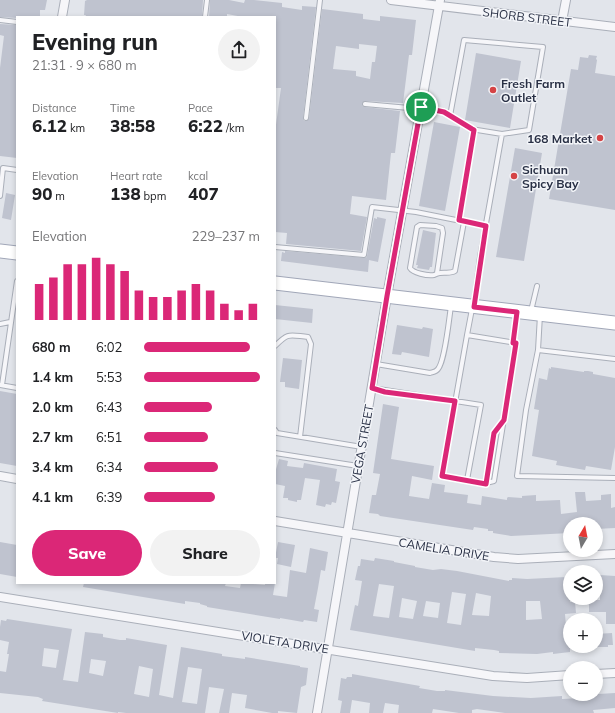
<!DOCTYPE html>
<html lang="en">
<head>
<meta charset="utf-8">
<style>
	body { margin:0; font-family:Mulish,sans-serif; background:#f2f2f2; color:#202124; height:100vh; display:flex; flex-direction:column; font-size:15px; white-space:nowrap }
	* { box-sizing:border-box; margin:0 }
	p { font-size:13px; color:#757577 }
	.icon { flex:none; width:22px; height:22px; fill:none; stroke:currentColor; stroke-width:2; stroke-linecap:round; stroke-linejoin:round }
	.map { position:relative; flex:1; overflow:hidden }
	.details { position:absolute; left:16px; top:16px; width:260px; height:568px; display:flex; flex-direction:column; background:#fff; border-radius:0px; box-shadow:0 2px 6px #0003 }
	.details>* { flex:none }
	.needle { width:26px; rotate:10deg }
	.buttons { position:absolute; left:563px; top:517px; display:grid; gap:8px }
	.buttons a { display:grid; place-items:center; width:40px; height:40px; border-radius:50%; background:#fff; box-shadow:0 2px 6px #0003; font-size:20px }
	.pin { position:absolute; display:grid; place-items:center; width:34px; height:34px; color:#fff; margin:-17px; border:2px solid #fff; border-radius:50%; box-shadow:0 1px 4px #0007 }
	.round { display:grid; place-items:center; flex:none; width:42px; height:42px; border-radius:21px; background:#f2f2f2 }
	.overview { display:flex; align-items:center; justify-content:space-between; height:68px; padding:0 16px }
	h1 { font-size:22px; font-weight:800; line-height:30px }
	.figures { display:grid; grid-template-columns:repeat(3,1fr); gap:6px; height:68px; padding:4px 16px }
	.figures div { display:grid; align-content:center }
	.figures b { font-size:17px; font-weight:800 }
	.figures small { font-size:11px; font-weight:400 }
	.figures p { font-size:11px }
	.chart { height:112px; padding:8px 16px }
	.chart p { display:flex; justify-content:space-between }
	.chart svg { width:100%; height:72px; margin-top:4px; stroke:#db2777; stroke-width:6 }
	.primary-button { display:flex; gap:8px; margin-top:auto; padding:8px 16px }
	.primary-button a { flex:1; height:46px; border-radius:24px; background:#db2777; color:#fff; font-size:16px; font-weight:800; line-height:46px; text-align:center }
	.primary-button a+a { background:#f2f2f2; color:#202124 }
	ul { padding:0 16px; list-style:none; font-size:13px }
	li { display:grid; grid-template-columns:64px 48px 1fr; align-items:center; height:30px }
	li i { height:10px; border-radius:5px; background:#db2777 }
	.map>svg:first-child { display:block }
	.building { fill:#bfc3cf; fill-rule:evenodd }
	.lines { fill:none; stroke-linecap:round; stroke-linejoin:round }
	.service-casing { stroke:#aaafb9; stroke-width:6 }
	.minor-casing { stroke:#aaafb9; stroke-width:10 }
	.primary-casing { stroke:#a1a7b8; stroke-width:15 }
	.service { stroke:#f6f6f9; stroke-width:4 }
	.minor { stroke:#f6f6f9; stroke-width:8 }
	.primary { stroke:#fff; stroke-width:13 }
	.route-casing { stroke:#fff; stroke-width:8 }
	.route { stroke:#db2777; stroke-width:5 }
	.poi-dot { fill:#d54345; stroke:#f2f4f8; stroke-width:1.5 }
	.labels { text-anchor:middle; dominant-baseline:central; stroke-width:3; stroke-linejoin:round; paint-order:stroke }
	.street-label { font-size:12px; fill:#293045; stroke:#f2f4f8 }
	.poi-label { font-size:12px; font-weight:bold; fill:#293045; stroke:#f2f4f8; text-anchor:start }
</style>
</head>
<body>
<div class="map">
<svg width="615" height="713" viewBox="0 0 615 713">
	<rect width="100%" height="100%" fill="#e2e5eb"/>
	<path class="building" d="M0,0H47L45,10H40V17H17V18L0,17Z
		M87,0H203L202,17H85L86,15H84L85,1Z
		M210,0H229L244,3L245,0H254L282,3V7L302,10V6L316,7L303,118L304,121H306L309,118L322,9L363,14V19L380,21V16L416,20L412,55H409L403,103L365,101L362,103V106L365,107L400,111L395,153H391L386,200L352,196L350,214L367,217L361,251L286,244L287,233L275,232V132L281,88H275V17H243L227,14V17H209ZM359,44L377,46L375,62H372L370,79L356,76V71L333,69L336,46L359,49Z
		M0,24L17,25V158L0,156V68L4,36L0,35Z
		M476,53L521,61L510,128L465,120Z
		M589,55L597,56L596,59L597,60L595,73L615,76V210L549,199L571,69L578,70L580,57L588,58Z
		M434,122L460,127L445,211L419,206Z
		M515,148L542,153L524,261L496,257Z
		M6,193L15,195L11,220L2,218Z
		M377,217L386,219L378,262L369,260L368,272L281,261L282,252L285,253V251L366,258L367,256L374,218L377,219Z
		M423,230L436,233L432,267H430L429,270L417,268L418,265H416Z
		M275,305L313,309L312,323L275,319Z
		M397,325L422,329L423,327L433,329L429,357L402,352L401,355L392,354Z
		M283,358L302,360L299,389L285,387V382H280Z
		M551,367L584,372V371H588L593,372V374L615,378V447L611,470L586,466L585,470L556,465L557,461L532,456L539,410L534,409L539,378L547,380L549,368L551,369Z
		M0,391L17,394V466L0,463Z
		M383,404L399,407L391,459L434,466L432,480L412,476L409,496L429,499L432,483L445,485L444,492L468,495L467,503L481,505L482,496L507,500V498L508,497L522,498V496L536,495V501L560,500L561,514L577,512L575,492H585L586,501L601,500V495L611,494V508L615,507V528L596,529V524H570V533L511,536L493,533V531H488V529L474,527L473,530L380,516L378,514L369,513L372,495H376L380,474L373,473Z
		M279,459L288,461L287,466L303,468L304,463L337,469L335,481L340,482L336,503L332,502L331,505L326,504L325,507L316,505L320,480L305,478L301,500H297V502L288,500V498H283L285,486L275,484V473Z
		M0,542L17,545V577L0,574Z
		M278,542L295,545L291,567L277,564L278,558H275Z
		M310,548L328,552L325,571L321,570L318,588L314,609L319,610L317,622L304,620L303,622L280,618V619L207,607V606L200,604V603L185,601V604L83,587L84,583H226L225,586L240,588L241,583L265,585V583H275L273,595L287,597L290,570L306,573Z
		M375,558L394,561V562L415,566V567L433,570L441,569L457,571L509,581V580H512V578L527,579L566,577V580H569L570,602H575L576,613L565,614L567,639H570V652L553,654V652L537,654L499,653V651L494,650L475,648V651L350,630L355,605L358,606L362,581L355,580L358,566H360L361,559L374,561ZM379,584L394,586L389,618L373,616ZM452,592L466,594L461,625L447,623ZM476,593L491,596L489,616L472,615ZM402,598L417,601L413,619L399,617ZM426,601L440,603L438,618L423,616ZM526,601H540L542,619L526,620Z
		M600,575L615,576V624H606V612H589V600H600Z
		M7,619L72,629L63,680L78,682L85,632L103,634V637L120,640H126V638L167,645L159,695L173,698L181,647L222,654V656L245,659V657L300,666V667L308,668L306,685L301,687L297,713L278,711V713H272L245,708L247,695L232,693L229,713H219L224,689L209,687L205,713H126L118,712V713L42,701L43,699L38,697L0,693V671L6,672L9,654H7L9,642L0,640V627L1,620L6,621ZM44,648L59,650L56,668L42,666ZM91,659L106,661L103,676L89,673ZM139,666L153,669L149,697L134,694ZM188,667L202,669L197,704L182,702Z
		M612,633L613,645H608V647H596V634Z
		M352,674L420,686L419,688L437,691H445V690L493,696L531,698L562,696V699L581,698V695L615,693V708L593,710L594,713H505L477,709L472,710V713H459L433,709L432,713H398L399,705L385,703L383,713H369L370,703L352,700L350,713H340L342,701L338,700L341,678L346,679L347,677H352Z"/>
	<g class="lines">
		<g class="service-casing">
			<path id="service" d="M205,17L207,0
				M0,20L17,22
				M365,104L420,109
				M421,107L444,111L471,129L502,134L480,257L474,304
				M450,116L464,40L543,47L529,130L502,134
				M306,118L320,0
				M0,196L3,168L17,170
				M459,221L474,130
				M275,247L364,255L372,207L416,212L486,226
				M437,273L443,233L442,228L436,226L420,225L417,227L410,268C413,273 427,276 434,275C436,274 438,273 440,273C445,272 450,274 455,271L464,222
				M531,311L537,286
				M540,315L538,350L615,359
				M0,324L10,322
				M467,335L472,309
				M513,343L517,313
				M275,346C289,332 289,335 308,337L311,344L300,437
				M538,350L526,410L517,476L615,478
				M376,364L430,373C433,372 436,372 438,369C445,361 449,319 451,306
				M0,385L17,388
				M2,385L17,281
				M372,388L481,405L467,480L486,483L494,433L504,421
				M275,430L277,433L362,447
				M275,453L358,466
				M467,480L442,476L467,335L516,343L494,481L486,483"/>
		</g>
		<g class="minor-casing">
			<path id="minor" d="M391,0L615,27
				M62,17L65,0
				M562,21L566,0
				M0,476L17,479
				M275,521L494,557L518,559L615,554
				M0,597L493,676L527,678L570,675
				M596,674L615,673
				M317,713L387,296L440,0"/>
		</g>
		<g class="primary-casing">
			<path id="primary" d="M0,251L17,253
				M275,283L615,323"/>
		</g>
		<use href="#service" class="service"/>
		<use href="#minor" class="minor"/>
		<use href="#primary" class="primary"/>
	</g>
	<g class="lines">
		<g class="route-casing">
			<path id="route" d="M421,107L444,112L472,129L474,130L459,220L486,226L474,307L517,312L513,343H516L504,420L494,433L486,484L442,476L455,401L385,392L372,388L387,296Z"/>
		</g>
		<use href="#route" class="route"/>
	</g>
	<g class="poi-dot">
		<circle cx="493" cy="90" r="4"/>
		<circle cx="600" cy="138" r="4"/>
		<circle cx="514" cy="176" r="4"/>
	</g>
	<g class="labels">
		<g class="street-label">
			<text transform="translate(527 17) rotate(7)">SHORB STREET</text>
			<text transform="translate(362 444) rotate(-80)">VEGA STREET</text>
			<text transform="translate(444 549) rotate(9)">CAMELIA DRIVE</text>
			<text transform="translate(285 642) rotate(9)">VIOLETA DRIVE</text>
		</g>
		<g class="poi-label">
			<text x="501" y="83">Fresh Farm<tspan x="501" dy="14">Outlet</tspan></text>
			<text x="592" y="138" text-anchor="end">168 Market</text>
			<text x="522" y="169">Sichuan<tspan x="522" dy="14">Spicy Bay</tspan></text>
		</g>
	</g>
</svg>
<div class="buttons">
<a><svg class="needle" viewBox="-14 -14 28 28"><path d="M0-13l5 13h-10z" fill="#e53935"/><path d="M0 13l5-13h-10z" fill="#757577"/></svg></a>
<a><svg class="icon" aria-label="layers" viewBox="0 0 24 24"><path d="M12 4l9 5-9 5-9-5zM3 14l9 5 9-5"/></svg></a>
<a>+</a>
<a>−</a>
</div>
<div class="pin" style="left:421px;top:107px;background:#1e9e55"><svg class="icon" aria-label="arrive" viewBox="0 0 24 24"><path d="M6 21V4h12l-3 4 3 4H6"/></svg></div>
<section class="details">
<div class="overview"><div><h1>Evening run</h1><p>21:31 · 9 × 680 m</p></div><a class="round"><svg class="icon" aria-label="share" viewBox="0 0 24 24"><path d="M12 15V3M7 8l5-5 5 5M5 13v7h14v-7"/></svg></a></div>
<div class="figures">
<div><p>Distance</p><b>6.12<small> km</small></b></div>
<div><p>Time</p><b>38:58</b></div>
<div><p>Pace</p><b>6:22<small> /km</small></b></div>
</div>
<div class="figures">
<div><p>Elevation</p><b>90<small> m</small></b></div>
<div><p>Heart rate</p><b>138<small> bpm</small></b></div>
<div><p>kcal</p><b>407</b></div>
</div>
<div class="chart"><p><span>Elevation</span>229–237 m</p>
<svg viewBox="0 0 160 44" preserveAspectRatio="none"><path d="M5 44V22M15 44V18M25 44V10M35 44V10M45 44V6M55 44V10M65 44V14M75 44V26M85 44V30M95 44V30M105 44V26M115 44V22M125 44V26M135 44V34M145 44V38M155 44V34"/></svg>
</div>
<ul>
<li><b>680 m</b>6:02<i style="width:91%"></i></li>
<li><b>1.4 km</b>5:53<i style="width:100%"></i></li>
<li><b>2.0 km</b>6:43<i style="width:59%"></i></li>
<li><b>2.7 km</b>6:51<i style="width:55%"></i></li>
<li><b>3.4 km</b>6:34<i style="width:64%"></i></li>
<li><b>4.1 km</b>6:39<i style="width:61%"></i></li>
</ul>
<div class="primary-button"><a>Save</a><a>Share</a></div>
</section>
</div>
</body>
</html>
